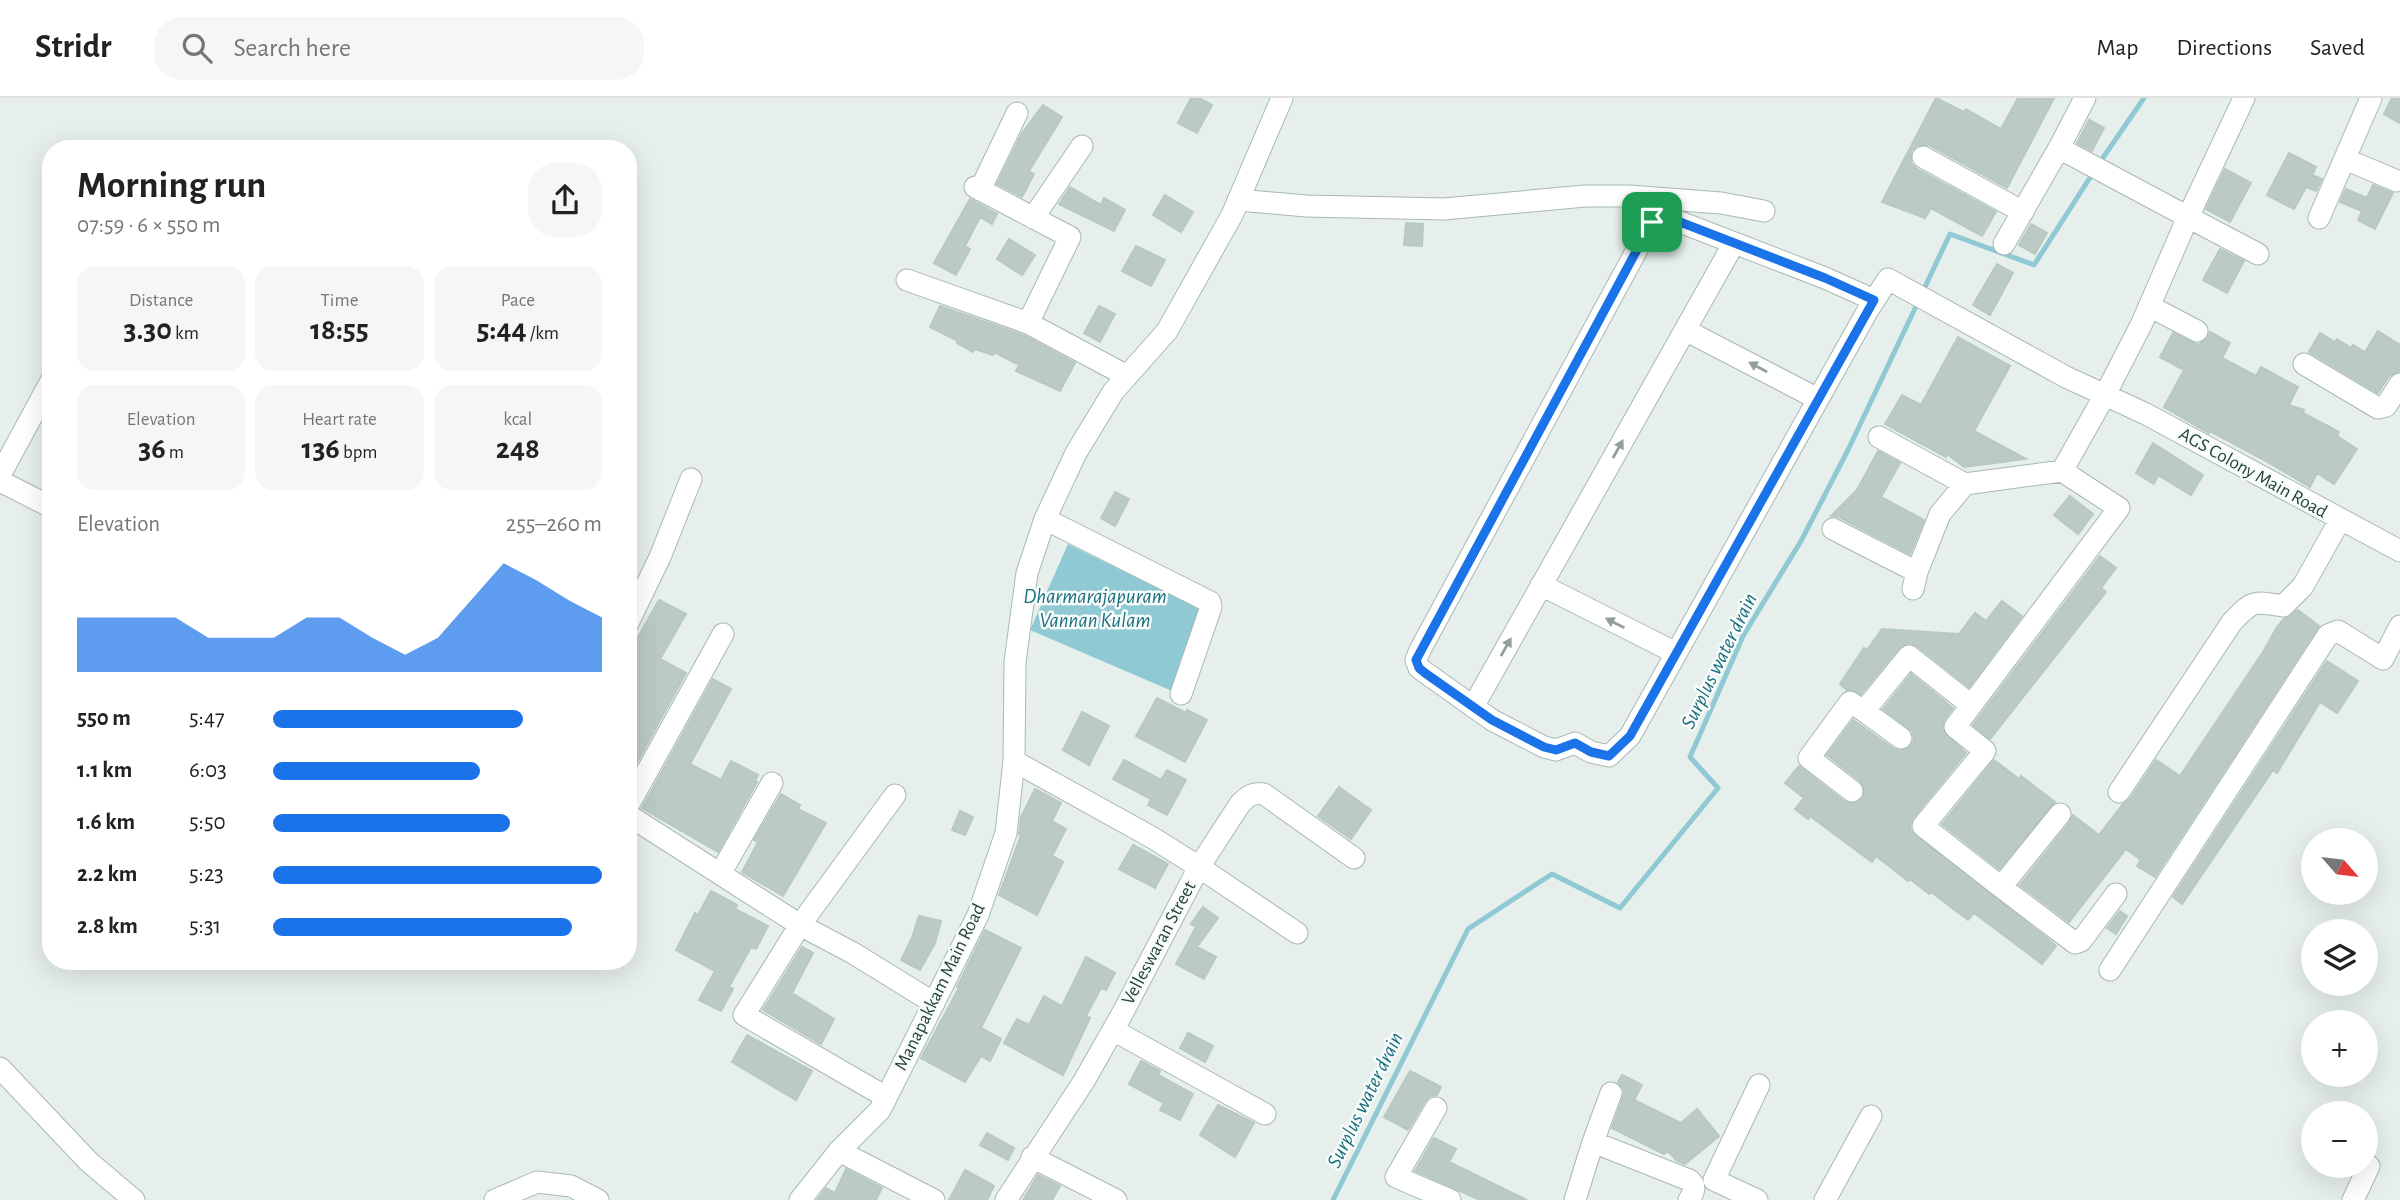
<!DOCTYPE html>
<html lang="en">
<head>
<meta charset="utf-8">
<style>
	body { margin:0; font-family:"Alegreya Sans",sans-serif; background:#f6f6f6; color:#222; height:100vh; display:flex; flex-direction:column; font-size:26px; white-space:nowrap }
	* { box-sizing:border-box; margin:0 }
	p { font-size:23px; color:#767676 }
	.icon { flex:none; width:38px; height:38px; fill:none; stroke:currentColor; stroke-width:2; stroke-linecap:round; stroke-linejoin:round }
	.map { position:relative; flex:1; overflow:hidden }
	.panel { position:absolute; left:42px; top:42px; width:595px; height:830px; display:flex; flex-direction:column; background:#fff; border-radius:28px; box-shadow:0 7px 28px #0002 }
	.panel>* { flex:none }
	.needle { width:46px; rotate:118deg }
	.buttons { position:absolute; left:2301px; top:730px; display:grid; gap:14px }
	.buttons a { display:grid; place-items:center; width:77px; height:77px; border-radius:50%; background:#fff; box-shadow:0 7px 28px #0002; font-size:35px }
	.pin { position:absolute; display:grid; place-items:center; width:60px; height:60px; color:#fff; margin:-30px; border-radius:14px; box-shadow:0 4px 10px #0006 }
	.round { display:grid; place-items:center; flex:none; width:74px; height:74px; border-radius:28px; background:#f6f6f6 }
	.overview { display:flex; align-items:center; justify-content:space-between; height:119px; padding:0 35px }
	h1 { font-size:38px; font-weight:700; line-height:52px }
	.figures { display:grid; grid-template-columns:repeat(3,1fr); gap:10px; height:119px; padding:7px 35px }
	.figures div { display:grid; align-content:center; border-radius:18px; background:#f6f6f6; text-align:center }
	.figures b { font-size:30px; font-weight:700 }
	.figures small { font-size:19px; font-weight:400 }
	.figures p { font-size:19px }
	.chart { height:196px; padding:14px 35px }
	.chart p { display:flex; justify-content:space-between }
	.chart svg { width:100%; height:126px; margin-top:7px; fill:#1a73e8; opacity:.7 }
	ul { padding:0 35px; list-style:none; font-size:23px }
	li { display:grid; grid-template-columns:112px 84px 1fr; align-items:center; height:52px }
	li i { height:18px; border-radius:9px; background:#1a73e8 }
	header { display:flex; align-items:center; gap:42px; box-sizing:border-box; height:98px; padding:0 35px; background:#fff; border-bottom:2px solid #e0e0e0 }
	header strong { font-size:33px }
	nav { display:flex; gap:38px; margin-inline-start:auto; font-size:24px }
	.search { width:490px; height:63px; background:#f6f6f6; display:flex; align-items:center; gap:18px; box-sizing:border-box; padding:0 24px; border-radius:28px; color:#767676; font-size:26px }
	.map>svg:first-child { display:block }
	.water { fill:#8ec9d4 }
	.lines { fill:none; stroke-linecap:round; stroke-linejoin:round }
	.stream { stroke:#8ec9d4; stroke-width:5 }
	.building { fill:#bbcac4; stroke:#b8c9c2; stroke-width:2 }
	.minor-casing { stroke:#a8b8b2; stroke-width:23 }
	.secondary-casing { stroke:#a4bbb3; stroke-width:23 }
	.minor { stroke:#fff; stroke-width:21 }
	.secondary { stroke:#fff; stroke-width:21 }
	.oneway { fill:#92a09c }
	.route-casing { stroke:#fff; stroke-width:14 }
	.route { stroke:#1a73e8; stroke-width:9 }
	.labels { text-anchor:middle; dominant-baseline:central; stroke-width:5; stroke-linejoin:round; paint-order:stroke }
	.street-label { font-size:19px; fill:#24423a; stroke:#f7fbf9 }
	.water-label { font-size:21px; font-style:italic; fill:#1c6f80; stroke:#f7fbf9 }
</style>
</head>
<body>
<header>
<strong>Stridr</strong>
<div class="search"><svg class="icon" aria-label="search" viewBox="0 0 24 24"><circle cx="10" cy="10" r="6"/><path d="M15 15l6 6"/></svg>Search here</div>
<nav><a>Map</a><a>Directions</a><a>Saved</a></nav>
</header>
<div class="map">
<svg width="2400" height="1102" viewBox="0 0 2400 1102">
	<rect width="100%" height="100%" fill="#e6efeb"/>
	<path class="water" d="M1068,446L1200,511L1172,593L1030,532Z"/>
	<g class="lines">
		<path class="stream" d="M2098,67L2144,0
			M1923,193L1950,136L2034,167L2093,75
			M1333,1102L1468,831L1552,776L1620,810L1718,690L1690,659L1743,538L1801,443L1848,352L1919,202"/>
	</g>
	<path class="building" d="M1191,0H1199L1212,7L1197,35L1178,25Z
		M1936,0L1964,14L1966,11L2001,31L2018,0H2054L2007,90L1929,47H1917L1911,53V65L1917,71L1996,114L1982,138L1931,110L1925,120L1882,104Z
		M2392,0H2400V25L2384,16Z
		M1043,7L1062,19L1029,73L1034,76L1022,99L997,86L1022,35Z
		M2089,22L2104,30L2092,53L2077,45Z
		M2289,55L2316,69L2312,77L2322,81L2316,93L2306,89L2294,111L2267,97Z
		M2225,71L2251,85L2230,124L2206,111Z
		M2373,87L2393,95L2375,131L2358,122L2362,113L2340,104L2346,91L2367,100Z
		M1070,89L1101,107L1104,100L1125,112L1114,133L1059,106Z
		M1165,97L1193,114L1181,134L1153,117Z
		M970,101L997,116L992,126L980,119L965,148L970,151L956,177L934,165Z
		M1406,125L1423,126L1422,148L1404,147Z
		M2031,126L2047,135L2035,156L2019,147Z
		M1009,141L1035,157L1022,177L997,161Z
		M1136,148L1165,162L1151,188L1122,173Z
		M2220,151L2244,163L2227,195L2203,182Z
		M1997,166L2013,175L1990,217L1973,207Z
		M940,208L1023,237L1075,265L1060,293L1016,273L1019,267L994,254L993,257L975,251L973,254L957,245L958,243L930,229Z
		M1099,208L1115,216L1100,244L1084,235Z
		M2378,233L2400,247V273L2389,278L2378,295L2309,254L2320,235L2335,244L2337,241L2351,250L2353,247L2365,254Z
		M2210,234L2230,245L2222,260L2256,278L2261,269L2298,289L2289,307L2304,312L2303,315L2339,334L2337,338L2357,351L2334,386L2317,375L2310,389L2264,362L2210,333L2209,335L2164,309L2184,272L2160,259L2173,235L2198,247L2208,240Z
		M1958,239L2010,268L1974,333L2026,361L1964,369L1947,356L1946,359L1885,326L1902,297L1921,307Z
		M2153,345L2203,377L2191,397L2158,377L2154,386L2136,375Z
		M1878,353L1900,365L1881,399L1924,422L1910,456L1839,419L1831,418L1857,392Z
		M1115,394L1129,401L1115,428L1101,420Z
		M2070,398L2093,416L2078,436L2054,417Z
		M2100,458L2116,470L2101,490L2106,494L1990,641L1973,627Z
		M659,502L686,516L660,561L686,575L635,668L628,665V557Z
		M2002,503L2022,518L1969,589L1917,548L1910,545L1899,550L1861,596L1847,592L1840,586L1864,550L1867,552L1882,531L1959,536L1975,515L1986,523Z
		M2298,512L2319,528L2155,779L2137,768L2141,762L2126,751L2069,824L2020,787L2070,724L2073,717L2099,737L2123,706L2130,701L2156,662L2180,678L2263,554L2277,529L2284,521Z
		M2327,563L2358,583L2337,615L2320,604L2277,675L2273,672L2182,806L2173,799Z
		M1911,576L1953,610L1944,622L1943,633L1966,655L1913,720L1910,727L1911,733L2053,845L2056,848L2042,866L1974,815L1968,822L1931,794L1929,796L1910,781L1908,783L1876,758L1872,764L1810,718L1808,721L1795,711L1804,700L1785,685L1799,668L1845,704L1856,705L1863,700L1864,689L1860,683L1827,657L1853,622L1894,651L1900,653L1911,648L1914,642L1913,634L1883,611Z
		M713,581L731,591L690,666L721,682L731,663L758,677L755,683L757,684L718,754L642,710Z
		M1157,600L1186,615L1187,612L1207,622L1185,664L1136,638Z
		M1082,614L1109,628L1089,667L1063,652Z
		M1124,662L1161,682L1167,672L1186,682L1167,717L1148,707L1151,701L1113,681Z
		M1994,662L2019,681L2021,678L2055,704L1999,771L1942,726Z
		M1339,689L1371,712L1351,741L1318,718Z
		M1035,691L1061,705L1052,723L1066,731L1052,758L1063,764L1037,817L999,797L1021,737L1019,736L1021,719Z
		M781,696L800,707L798,711L826,725L783,798L742,774L758,744L754,742Z
		M960,713L973,719L965,737L952,732Z
		M1133,747L1168,766L1155,790L1119,771Z
		M711,793L737,807L735,811L768,828L756,851L751,849L729,889L733,891L721,913L699,902L715,873L676,852L695,815L698,817Z
		M1203,809L1218,820L1197,849L1216,859L1204,881L1176,866L1196,829L1191,826Z
		M2120,813L2127,818L2116,836L2107,830Z
		M919,818L941,823L935,845L920,872L901,862L912,840Z
		M985,832L1021,850L981,930L1001,941L990,963L981,958L965,984L921,960L959,890L957,889Z
		M802,849L813,855L792,895L834,921L821,946L763,912Z
		M1086,859L1115,875L1106,892L1101,890L1086,918L1090,920L1063,977L1004,945L1017,921L1029,927L1044,898L1062,908Z
		M1188,935L1213,948L1205,964L1180,950Z
		M747,937L812,973L796,1002L732,964Z
		M1141,963L1160,973L1158,977L1193,996L1180,1022L1160,1012L1164,1005L1129,986Z
		M1410,973L1441,989L1437,997L1430,998L1425,1003L1408,1032L1384,1019Z
		M1622,977L1642,987L1634,1002L1681,1025L1697,1011L1719,1038L1685,1066L1677,1063L1668,1053L1664,1056L1612,1030L1623,999L1624,992L1618,984Z
		M1218,1007L1254,1025L1235,1059L1200,1037Z
		M987,1035L1014,1050L1008,1062L980,1047Z
		M1434,1040L1456,1051L1449,1064L1527,1102H1480L1415,1073Z
		M846,1071L882,1090L876,1102H817L826,1090L835,1095Z
		M965,1072L994,1088L987,1102H949Z
		M1038,1077L1060,1088L1052,1102H1023Z"/>
	<g class="lines">
		<g class="minor-casing">
			<path id="minor" d="M2244,0L2188,119L2258,156
				M1923,59L2023,114
				M2345,61L2397,83
				M975,89L1070,139L1028,225
				M980,92L1017,15
				M1238,102L1306,108L1444,111L1585,98H1629L1721,105L1764,113
				M1033,120L1082,48
				M2319,120L2371,0
				M2004,146L2059,50
				M907,182L1028,225L1127,278
				M1874,202L1825,180L1680,124L1659,119L1652,124L1420,552L1416,562L1419,570L1492,622L1544,649L1556,652L1575,645L1591,654L1609,658L1630,638L1868,212L1888,181L2066,279L2146,316L2400,453
				M2149,208L2197,233
				M1685,232L1818,301
				M2304,266L2378,310L2386,308L2400,286
				M1879,339L1965,386
				M2062,373L2106,295L2142,225L2188,119L2059,50L2085,0
				M0,377L51,283
				M0,383L51,409
				M1045,421L1210,504L1211,509L1181,596
				M1833,431L1917,474
				M1541,487L1676,555
				M1913,491L1917,474L1940,416L1965,386L2062,373L2119,410L1955,629L1985,653L1923,728L2001,789L2060,716
				M628,525L660,459L691,381
				M1473,609L1734,145
				M1901,640L1864,613L1909,558L1971,607
				M1852,693L1809,660L1850,604L1864,613
				M2119,694L2232,524C2253,502 2253,503 2283,508L2303,488L2340,422
				M628,708L723,536
				M628,717L800,827L853,855L934,905
				M720,776L772,685
				M2001,789L2075,845L2081,843L2116,796
				M1297,835L1199,769L1240,706C1248,698 1253,694 1264,696L1354,760
				M2110,872L2328,537L2338,533L2383,561L2400,528
				M1113,932L1265,1016
				M0,970L89,1064L134,1102
				M886,999L744,917L800,827L895,697
				M1436,1010L1396,1079L1450,1102
				M1593,1044L1611,995
				M839,1053L934,1102
				M1032,1059L1116,1102
				M495,1102L537,1084L571,1088L598,1102
				M1006,1102L1084,983L1122,916L1199,769L1153,740L1014,663
				M1575,1102L1593,1044L1689,1082C1697,1088 1694,1094 1689,1102
				M1757,1102L1714,1082L1759,987
				M1825,1102L1871,1018
				M2353,1102L2369,1068"/>
		</g>
		<g class="secondary-casing">
			<path id="secondary" d="M800,1102L839,1053L880,1012L978,817L1006,735L1014,663L1015,564L1027,475L1045,421L1076,355L1113,294L1167,233L1232,117L1282,0"/>
		</g>
		<use href="#minor" class="minor"/>
		<use href="#secondary" class="secondary"/>
	</g>
	<defs><path id="oneway-solid" d="M-6-.8H1V-3.2L6.5 0L1 3.2V.8H-6Z" transform="scale(1.75)"/></defs>
	<g class="oneway">
		<use href="#oneway-solid" transform="translate(1758 269) rotate(-152)"/>
		<use href="#oneway-solid" transform="translate(1618 351) rotate(-61)"/>
		<use href="#oneway-solid" transform="translate(1615 525) rotate(-153)"/>
		<use href="#oneway-solid" transform="translate(1506 549) rotate(-61)"/>
	</g>
	<g class="lines">
		<g class="route-casing">
			<path id="route" d="M1659,120L1680,124L1825,180L1874,202L1630,638L1609,658L1591,654L1575,645L1556,652L1544,649L1492,622L1425,575L1419,570L1416,562L1652,124Z"/>
		</g>
		<use href="#route" class="route"/>
	</g>
	<g class="labels">
		<g class="street-label">
			<text transform="translate(2253 375) rotate(29)">AGS Colony Main Road</text>
			<text transform="translate(1159 845) rotate(-62)">Velleswaran Street</text>
			<text transform="translate(940 889) rotate(-64)">Manapakkam Main Road</text>
		</g>
		<g class="water-label">
			<text x="1095" y="498">Dharmarajapuram<tspan x="1095" dy="24">Vannan Kulam</tspan></text>
			<text transform="translate(1719 563) rotate(-64)">Surplus water drain</text>
			<text transform="translate(1365 1002) rotate(-64)">Surplus water drain</text>
		</g>
	</g>
</svg>
<div class="buttons">
<a><svg class="needle" viewBox="-14 -14 28 28"><path d="M0-13l5 13h-10z" fill="#e53935"/><path d="M0 13l5-13h-10z" fill="#767676"/></svg></a>
<a><svg class="icon" aria-label="layers" viewBox="0 0 24 24"><path d="M12 4l9 5-9 5-9-5zM3 14l9 5 9-5"/></svg></a>
<a>+</a>
<a>−</a>
</div>
<div class="pin" style="left:1652px;top:124px;background:#1e9e55"><svg class="icon" aria-label="arrive" viewBox="0 0 24 24"><path d="M6 21V4h12l-3 4 3 4H6"/></svg></div>
<section class="panel">
<div class="overview"><div><h1>Morning run</h1><p>07:59 · 6 × 550 m</p></div><a class="round"><svg class="icon" aria-label="share" viewBox="0 0 24 24"><path d="M12 15V3M7 8l5-5 5 5M5 13v7h14v-7"/></svg></a></div>
<div class="figures">
<div><p>Distance</p><b>3.30<small> km</small></b></div>
<div><p>Time</p><b>18:55</b></div>
<div><p>Pace</p><b>5:44<small> /km</small></b></div>
</div>
<div class="figures">
<div><p>Elevation</p><b>36<small> m</small></b></div>
<div><p>Heart rate</p><b>136<small> bpm</small></b></div>
<div><p>kcal</p><b>248</b></div>
</div>
<div class="chart"><p><span>Elevation</span>255–260 m</p>
<svg viewBox="0 0 160 44" preserveAspectRatio="none"><path d="M0 44V25L10 25L20 25L30 25L40 32L50 32L60 32L70 25L80 25L90 32L100 38L110 32L120 19L130 6L140 12L150 19L160 25V44z"/></svg>
</div>
<ul>
<li><b>550 m</b>5:47<i style="width:76%"></i></li>
<li><b>1.1 km</b>6:03<i style="width:63%"></i></li>
<li><b>1.6 km</b>5:50<i style="width:72%"></i></li>
<li><b>2.2 km</b>5:23<i style="width:100%"></i></li>
<li><b>2.8 km</b>5:31<i style="width:91%"></i></li>
</ul>
</section>
</div>
</body>
</html>
